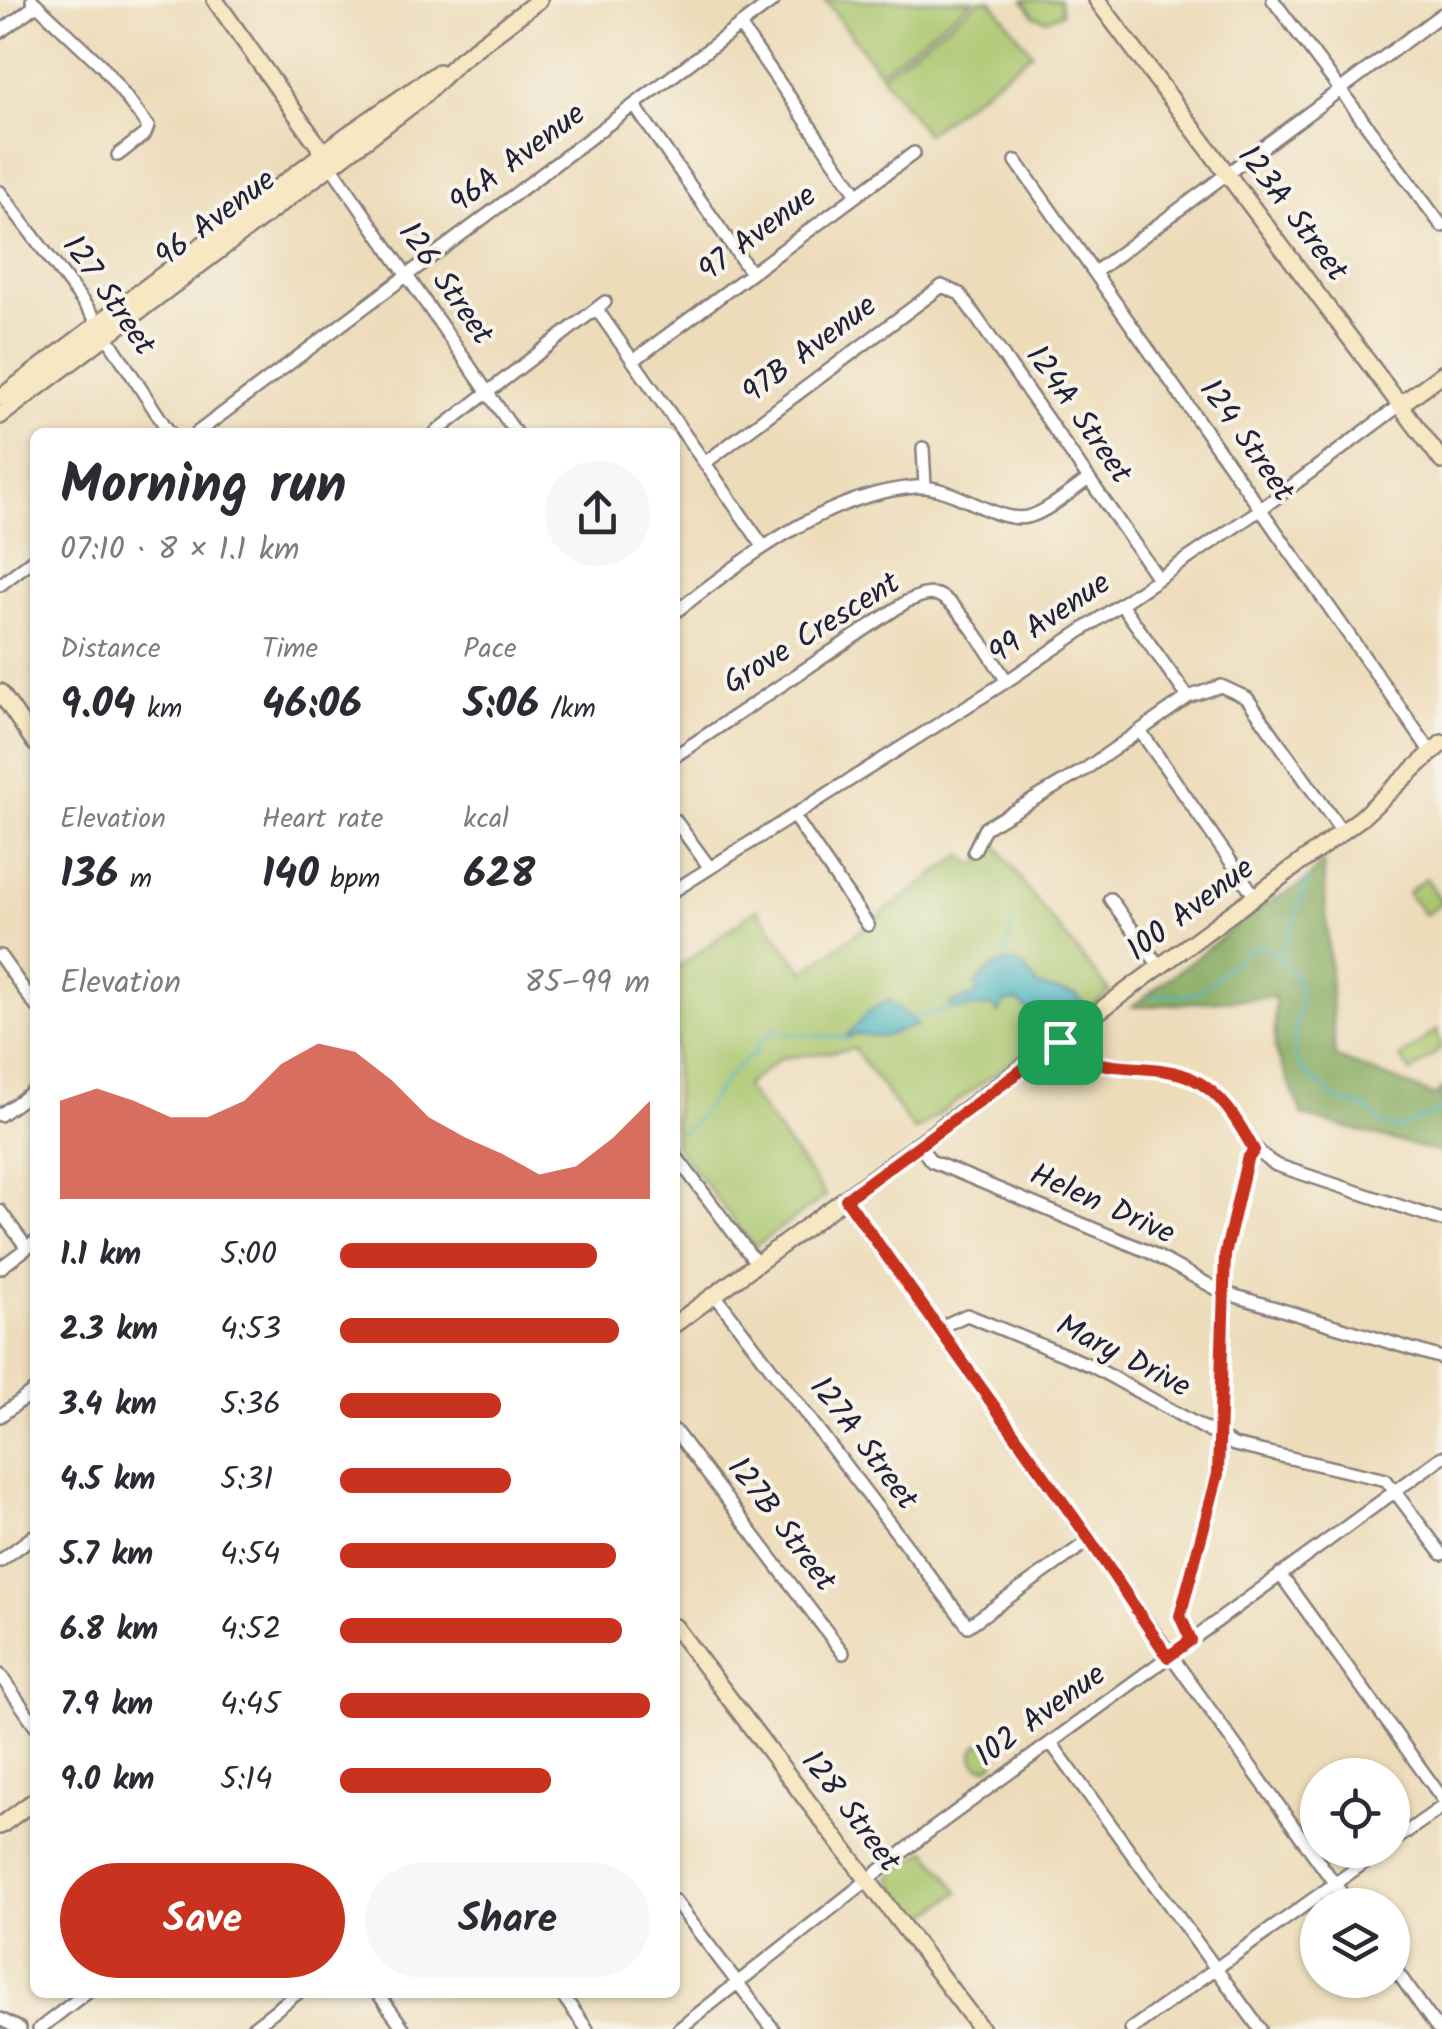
<!DOCTYPE html>
<html lang="en">
<head>
<meta charset="utf-8">
<style>
	body { margin:0; font-family:Kalam,sans-serif; background:#f7f7f7; color:#2b2b33; height:100vh; display:flex; flex-direction:column; font-size:38px; white-space:nowrap }
	* { box-sizing:border-box; margin:0 }
	p { font-size:32px; color:#7c7c81 }
	.icon { flex:none; width:55px; height:55px; fill:none; stroke:currentColor; stroke-width:2; stroke-linecap:round; stroke-linejoin:round }
	.map { position:relative; flex:1; overflow:hidden }
	.sheet { position:absolute; left:30px; top:428px; width:650px; height:1570px; display:flex; flex-direction:column; background:#fff; border-radius:15px; box-shadow:0 2px 8px #0004 }
	.sheet>* { flex:none }
	.buttons { position:absolute; left:1300px; top:1758px; display:grid; gap:20px }
	.buttons a { display:grid; place-items:center; width:110px; height:110px; border-radius:50%; background:#fff; box-shadow:0 2px 8px #0004; font-size:50px }
	.pin { position:absolute; display:grid; place-items:center; width:85px; height:85px; color:#fff; margin:-42px; border-radius:20px; box-shadow:0 5px 15px #0006 }
	.round { display:grid; place-items:center; flex:none; width:105px; height:105px; border-radius:52px; background:#f7f7f7 }
	.overview { display:flex; align-items:center; justify-content:space-between; height:170px; padding:0 30px }
	h1 { font-size:55px; font-weight:700; line-height:75px }
	.metrics { display:grid; grid-template-columns:repeat(3,1fr); gap:15px; height:170px; padding:10px 30px }
	.metrics div { display:grid; align-content:center }
	.metrics b { font-size:42px; font-weight:700 }
	.metrics small { font-size:28px; font-weight:400 }
	.metrics p { font-size:28px }
	.chart { height:280px; padding:20px 30px }
	.chart p { display:flex; justify-content:space-between }
	.chart svg { width:100%; height:180px; margin-top:10px; fill:#c8321e; opacity:.7 }
	.primary-button { display:flex; gap:20px; margin-top:auto; padding:20px 30px }
	.primary-button a { flex:1; height:115px; border-radius:60px; background:#c8321e; color:#fff; font-size:40px; font-weight:700; line-height:115px; text-align:center }
	.primary-button a+a { background:#f7f7f7; color:#2b2b33 }
	ul { padding:0 30px; list-style:none; font-size:32px }
	li { display:grid; grid-template-columns:160px 120px 1fr; align-items:center; height:75px }
	li i { height:25px; border-radius:12px; background:#c8321e }
	.map>svg:first-child { display:block }
	.green { fill:#aac66d; stroke:#667454; stroke-width:2.5 }
	.forest { fill:#87ab60; stroke:#54664e; stroke-width:2.5 }
	.water { fill:#44b2bf; stroke:#336a7d; stroke-width:2.5 }
	.lines { fill:none; stroke-linecap:round; stroke-linejoin:round }
	.stream { stroke:#44b2bf; stroke-width:2.5 }
	.street-casing { stroke:#887f7a; stroke-width:16 }
	.secondary-casing { stroke:#887f7a; stroke-width:20 }
	.street { stroke:#fff; stroke-width:11 }
	.secondary { stroke:#f7e8c3; stroke-width:15 }
	.route-casing { stroke:#fff; stroke-width:20 }
	.route { stroke:#c8321e; stroke-width:12 }
	.labels { text-anchor:middle; dominant-baseline:central; stroke-width:8; stroke-linejoin:round; paint-order:stroke }
	.street-label { font-size:32px; fill:#22223b; stroke:#f7f3e8 }
</style>
</head>
<body>
<div class="map">
<svg width="1442" height="2029" viewBox="0 0 1442 2029">
	<rect width="100%" height="100%" fill="#f7f3e8"/>
	<filter id="ink" filterUnits="userSpaceOnUse"><feTurbulence type="fractalNoise" baseFrequency=".01" numOctaves="2"/><feDisplacementMap in="SourceGraphic" scale="20" xChannelSelector="R" yChannelSelector="G"/><feConvolveMatrix kernelMatrix="1 2 1 2 8 2 1 2 1" color-interpolation-filters="sRGB"/></filter>
	<filter id="wash" filterUnits="userSpaceOnUse"><feTurbulence type="fractalNoise" baseFrequency=".0048" numOctaves="4" result="noise"/><feDisplacementMap in="SourceGraphic" scale="40" xChannelSelector="R" yChannelSelector="G"/><feGaussianBlur stdDeviation="2.25" result="paint"/><feColorMatrix in="noise" values="0 0 0 0 0 0 0 0 0 0 0 0 0 0 0 0 0 1.4 0 .05"/><feComposite in="paint" operator="in"/></filter>
	<g filter="url(#wash)">
		<rect width="100%" height="100%" fill="#eddcba"/>
		<path class="green" d="M825,0H973L879,72Z
			M980,0H991L1032,53L926,134L881,75Z
			M1023,0H1059L1062,13L1046,20L1034,16Z
			M990,835L1028,890L1110,992L915,1131L854,1049L781,1058L745,1086L826,1196L754,1247L675,1145V970L757,909L804,972L961,855L974,864L981,863Z
			M1426,878L1442,902L1425,915L1407,893Z
			M1437,1030L1442,1048L1411,1072L1400,1058Z
			M973 1755a12 12 0 1 1 24 0a12 12 0 1 1-24 0Z
			M927,1850L959,1892L921,1920L889,1878Z"/>
		<path class="forest" d="M1323,862L1335,1057L1436,1096L1442,1088V1153L1303,1116L1275,1050V997L1132,1007L1262,906L1304,883Z"/>
		<path class="water" d="M1013,961L1024,967L1038,986L1077,995L1083,1003L1079,1008L1045,1012L1027,1010L1018,1001L1004,1003L998,1013L993,1006L952,1010L949,1004L974,996L979,989L974,985L994,966Z
			M889,1000L918,1025L882,1037L858,1034L844,1039L869,1011Z"/>
		<g class="lines">
			<path class="stream" d="M1276,953L1289,939L1308,878
				M1004,962L1014,918
				M1151,996C1164,993 1178,997 1190,994C1220,985 1233,952 1262,945C1332,994 1282,1011 1298,1062C1304,1079 1327,1083 1336,1100L1366,1108L1384,1125L1400,1128L1442,1110
				M912,1018L951,1009
				M776,1032L847,1038
				M675,1134C701,1130 720,1070 755,1054L758,1043L774,1033L772,1027"/>
		</g>
	</g>
	<g filter="url(#ink)">
		<g class="lines">
			<g class="street-casing">
				<path id="street" d="M32,0L102,66L148,126L145,134L118,155
					M1273,0L1442,226
					M740,26L857,194
					M0,32L36,5
					M634,105L751,273
					M1016,161L1431,752
					M331,166L515,432
					M0,192L92,314L169,432
					M1095,272L1442,14
					M598,311L763,546
					M634,360L914,153
					M198,432L774,0
					M436,432L605,302
					M923,448L925,486
					M706,462L942,286L960,294L1158,578
					M0,585L35,558
					M1121,604L1188,697L1221,686L1247,698L1342,832
					M675,612C744,560 825,494 915,487C955,484 998,527 1031,516C1051,509 1071,491 1089,479
					M1141,732L1254,895
					M675,756L906,602C916,598 926,592 937,595C960,602 992,660 1007,681
					M793,815L868,925
					M675,820L710,868
					M974,851L985,828L1084,770L1188,697
					M675,890L1007,681L1261,509L1400,405
					M1110,899L1160,967
					M0,956L35,1005
					M1060,1042C1086,1076 1146,1062 1184,1075C1231,1090 1237,1142 1276,1165L1442,1220
					M0,1115L35,1090
					M919,1145L931,1161L1149,1252L1222,1292L1442,1358
					M675,1155L757,1264
					M845,1199C1013,1435 1181,1670 1350,1905
					M0,1211L27,1248
					M0,1268L35,1242
					M715,1295L968,1626L1090,1540
					M938,1328L967,1315L1092,1366L1234,1445L1386,1480L1442,1554
					M0,1416L35,1390
					M675,1431L843,1653
					M0,1561L35,1535
					M1280,1574L1442,1798
					M1191,1639L1180,1616L1218,1474L1225,1255L1247,1160L1254,1150
					M0,1675L35,1725
					M1051,1743L1260,2029
					M1392,1842L1442,1807
					M675,1901L773,2029
					M1392,1965L1438,2029
					M377,1992L404,2029
					M560,1992L587,2029
					M0,2019L20,2029
					M39,2029L87,1992
					M251,2029L299,1992
					M679,2029L931,1830L1442,1457
					M1131,2029L1382,1850"/>
			</g>
			<g class="secondary-casing">
				<path id="secondary" d="M215,0L318,145L323,161
					M1097,0L1442,461
					M0,398L347,135L439,72
					M1400,405L1442,374
					M0,416L421,98L460,60L539,0
					M0,692L35,743
					M675,1324L1361,818L1442,743
					M675,1627L981,2029
					M0,1826L35,1800"/>
			</g>
			<use href="#street" class="street"/>
			<use href="#secondary" class="secondary"/>
		</g>
	</g>
	<g class="lines" filter="url(#ink)">
		<g class="route-casing">
			<path id="route" d="M1060,1042C1088,1079 1154,1059 1193,1079C1223,1094 1238,1122 1254,1150L1247,1160L1225,1255L1218,1474L1180,1616L1191,1640L1168,1657L1090,1540L846,1199Z"/>
		</g>
		<use href="#route" class="route"/>
	</g>
	<g class="labels">
		<g class="street-label">
			<text transform="translate(518 159) rotate(-37)">96A Avenue</text>
			<text transform="translate(1292 214) rotate(53)">123A Street</text>
			<text transform="translate(216 219) rotate(-37)">96 Avenue</text>
			<text transform="translate(758 234) rotate(-37)">97 Avenue</text>
			<text transform="translate(445 284) rotate(55)">126 Street</text>
			<text transform="translate(108 296) rotate(55)">127 Street</text>
			<text transform="translate(810 350) rotate(-37)">97B Avenue</text>
			<text transform="translate(1078 415) rotate(55)">124A Street</text>
			<text transform="translate(1246 441) rotate(55)">124 Street</text>
			<text transform="translate(1050 619) rotate(-34)">99 Avenue</text>
			<text transform="translate(812 634) rotate(-32)">Grove Crescent</text>
			<text transform="translate(1191 910) rotate(-37)">100 Avenue</text>
			<text transform="translate(1102 1205) rotate(24)">Helen Drive</text>
			<text transform="translate(1123 1357) rotate(27)">Mary Drive</text>
			<text transform="translate(863 1444) rotate(53)">127A Street</text>
			<text transform="translate(781 1525) rotate(53)">127B Street</text>
			<text transform="translate(1041 1716) rotate(-36)">102 Avenue</text>
			<text transform="translate(850 1812) rotate(53)">128 Street</text>
		</g>
	</g>
</svg>
<div class="buttons">
<a><svg class="icon" aria-label="locate" viewBox="0 0 24 24"><circle cx="12" cy="12" r="6"/><path d="M12 2v4M12 18v4M2 12h4M18 12h4"/></svg></a>
<a><svg class="icon" aria-label="layers" viewBox="0 0 24 24"><path d="M12 4l9 5-9 5-9-5zM3 14l9 5 9-5"/></svg></a>
</div>
<div class="pin" style="left:1060px;top:1042px;background:#1e9e55"><svg class="icon" aria-label="arrive" viewBox="0 0 24 24"><path d="M6 21V4h12l-3 4 3 4H6"/></svg></div>
<section class="sheet">
<div class="overview"><div><h1>Morning run</h1><p>07:10 · 8 × 1.1 km</p></div><a class="round"><svg class="icon" aria-label="share" viewBox="0 0 24 24"><path d="M12 15V3M7 8l5-5 5 5M5 13v7h14v-7"/></svg></a></div>
<div class="metrics">
<div><p>Distance</p><b>9.04<small> km</small></b></div>
<div><p>Time</p><b>46:06</b></div>
<div><p>Pace</p><b>5:06<small> /km</small></b></div>
</div>
<div class="metrics">
<div><p>Elevation</p><b>136<small> m</small></b></div>
<div><p>Heart rate</p><b>140<small> bpm</small></b></div>
<div><p>kcal</p><b>628</b></div>
</div>
<div class="chart"><p><span>Elevation</span>85–99 m</p>
<svg viewBox="0 0 160 44" preserveAspectRatio="none"><path d="M0 44V20L10 17L20 20L30 24L40 24L50 20L60 11L70 6L80 8L90 15L100 24L110 29L120 33L130 38L140 36L150 29L160 20V44z"/></svg>
</div>
<ul>
<li><b>1.1 km</b>5:00<i style="width:83%"></i></li>
<li><b>2.3 km</b>4:53<i style="width:90%"></i></li>
<li><b>3.4 km</b>5:36<i style="width:52%"></i></li>
<li><b>4.5 km</b>5:31<i style="width:55%"></i></li>
<li><b>5.7 km</b>4:54<i style="width:89%"></i></li>
<li><b>6.8 km</b>4:52<i style="width:91%"></i></li>
<li><b>7.9 km</b>4:45<i style="width:100%"></i></li>
<li><b>9.0 km</b>5:14<i style="width:68%"></i></li>
</ul>
<div class="primary-button"><a>Save</a><a>Share</a></div>
</section>
</div>
</body>
</html>
